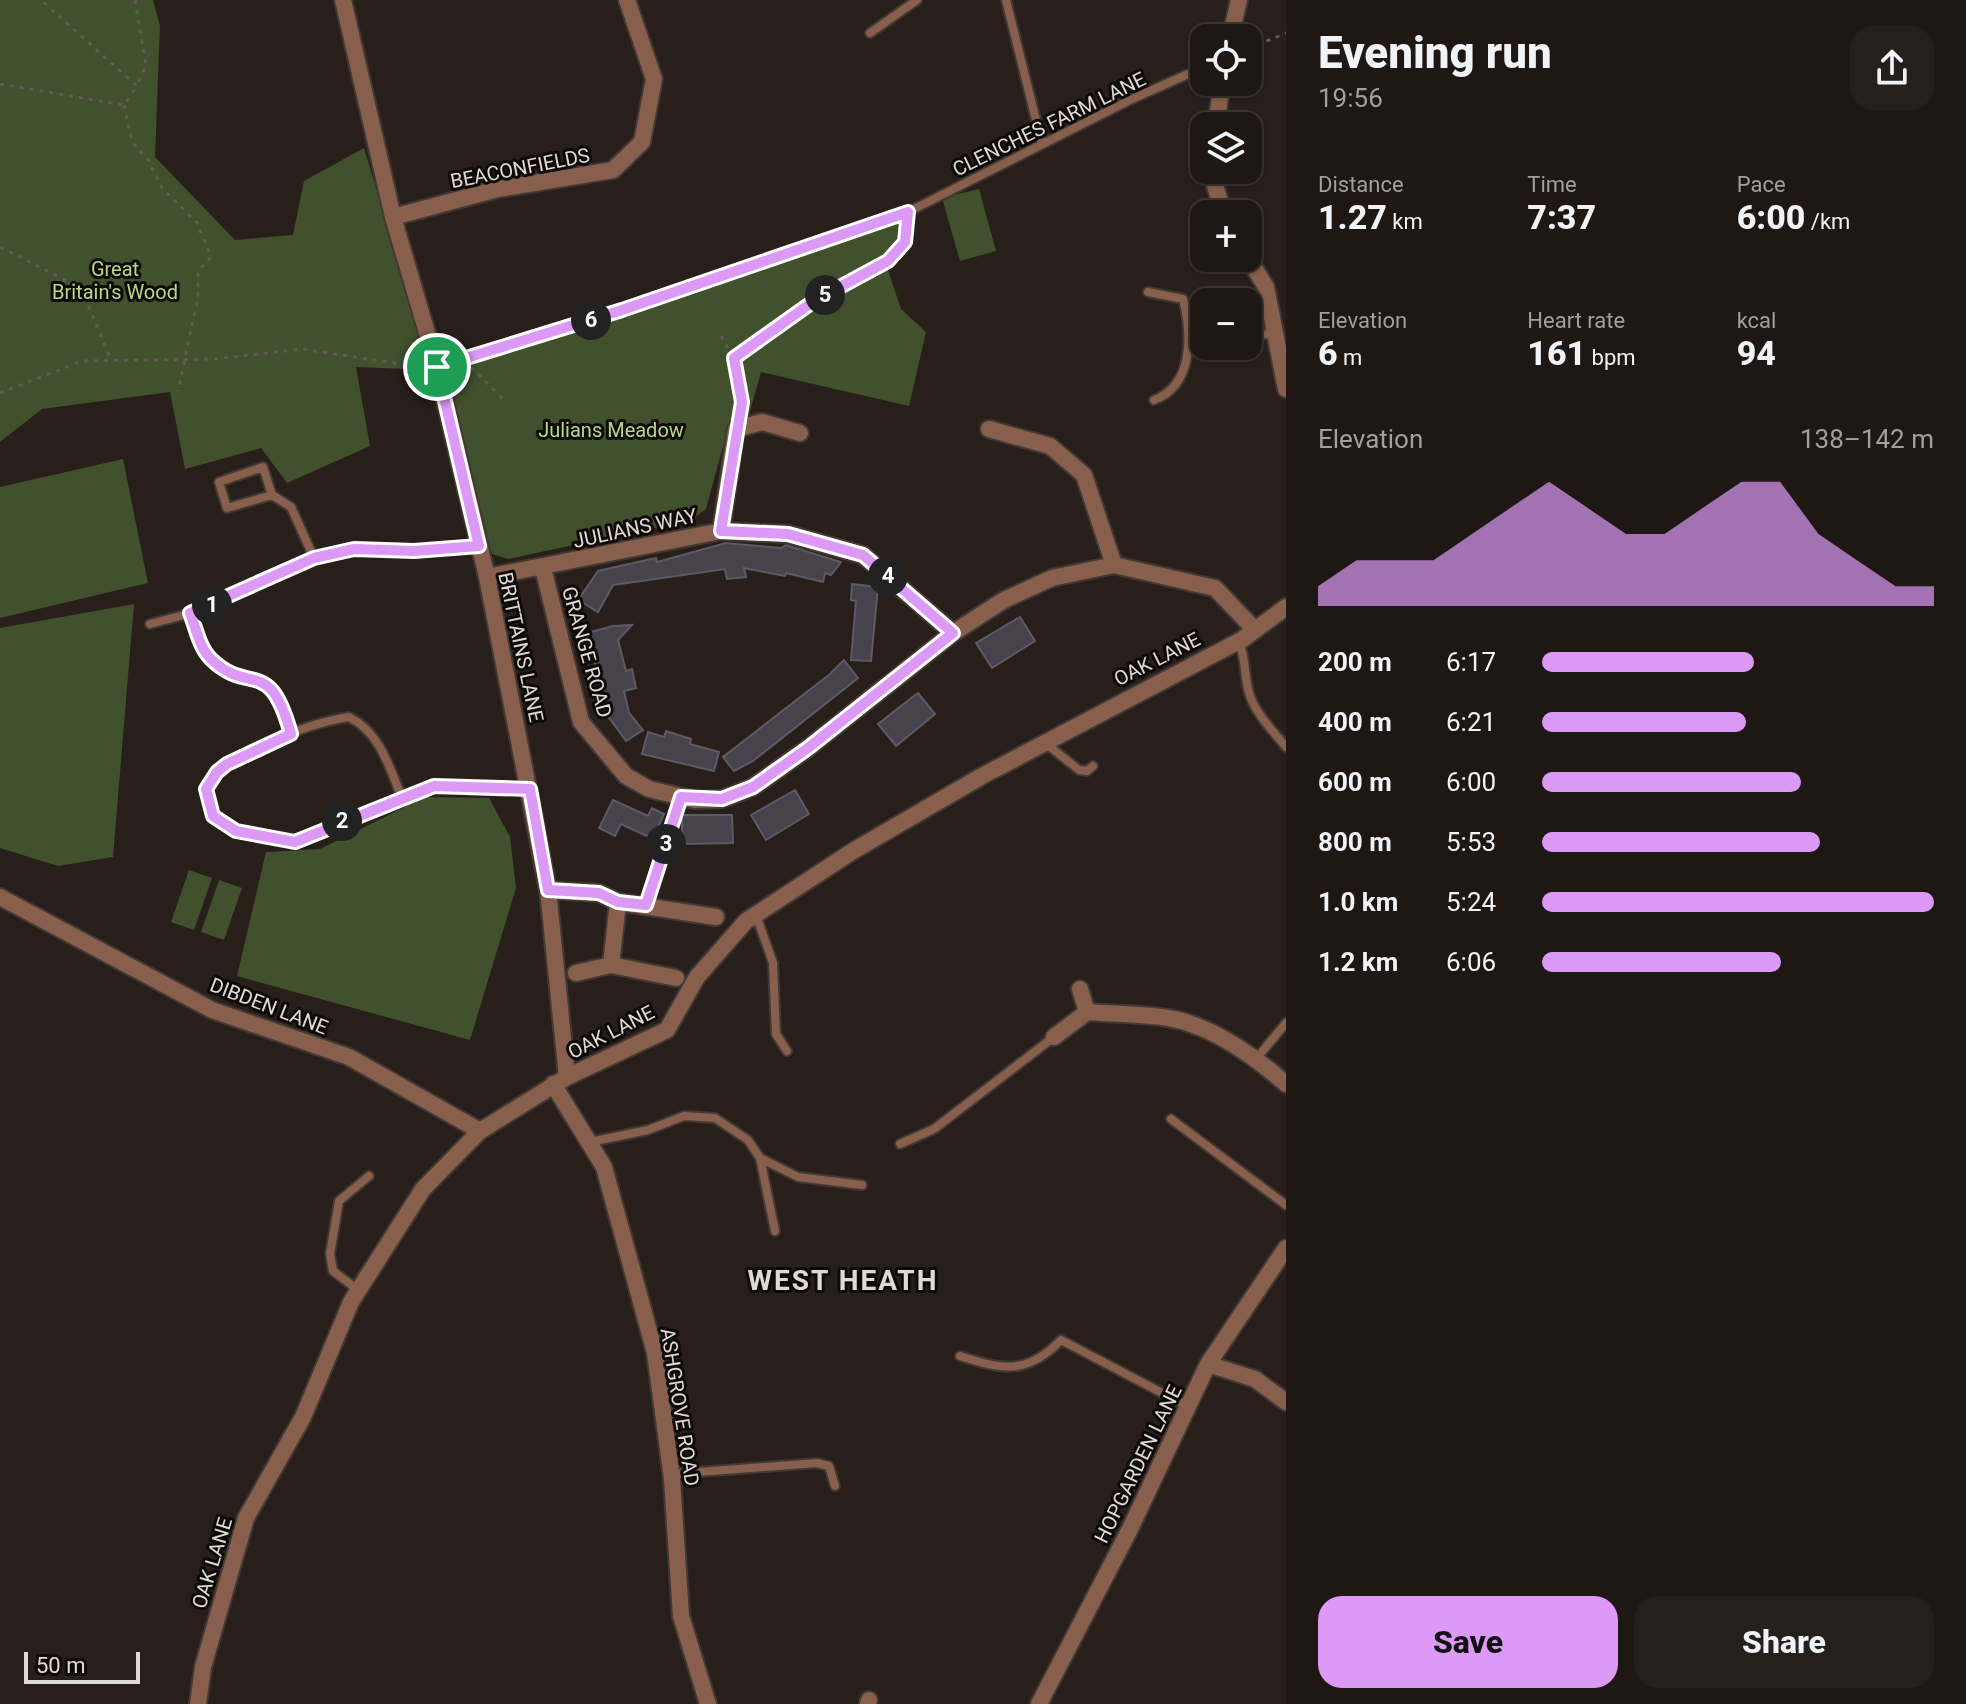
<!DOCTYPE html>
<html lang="en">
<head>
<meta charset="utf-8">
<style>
	body { margin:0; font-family:Roboto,sans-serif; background:#26201d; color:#f1f3f6; height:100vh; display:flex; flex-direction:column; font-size:30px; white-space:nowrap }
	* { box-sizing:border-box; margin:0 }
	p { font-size:26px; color:#a19fa0 }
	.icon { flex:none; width:44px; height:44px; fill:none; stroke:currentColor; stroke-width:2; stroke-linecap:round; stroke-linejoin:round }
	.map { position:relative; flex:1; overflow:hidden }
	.sheet { display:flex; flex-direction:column; background:#1e1714; width:680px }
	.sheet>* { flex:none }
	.controls { position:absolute; left:1190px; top:24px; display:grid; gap:16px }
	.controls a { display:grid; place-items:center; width:72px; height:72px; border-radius:16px; background:#1e1714; box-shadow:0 2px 6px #0004,0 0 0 2px #3c3634; font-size:40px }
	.scale { position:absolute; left:24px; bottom:20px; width:116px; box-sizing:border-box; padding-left:8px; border:4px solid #e0dad7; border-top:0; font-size:22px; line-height:28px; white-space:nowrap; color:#e0dad7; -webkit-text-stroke:6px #0e0a08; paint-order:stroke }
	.pin { position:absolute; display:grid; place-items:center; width:68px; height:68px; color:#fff; margin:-34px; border:4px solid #fff; border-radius:50%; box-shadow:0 2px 8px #0007 }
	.km { position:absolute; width:40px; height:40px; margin:-20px; border-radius:50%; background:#222; color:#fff; font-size:22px; line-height:40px; text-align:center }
	.round { display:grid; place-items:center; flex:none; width:84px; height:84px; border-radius:24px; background:#26201d }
	.head { display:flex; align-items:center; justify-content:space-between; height:136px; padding:0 32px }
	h1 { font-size:44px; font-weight:800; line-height:60px }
	.stats { display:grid; grid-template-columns:repeat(3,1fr); gap:12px; height:136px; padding:8px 32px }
	.stats div { display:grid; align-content:center }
	.stats b { font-size:34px; font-weight:800 }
	.stats small { font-size:22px; font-weight:400 }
	.stats p { font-size:22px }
	.chart { height:224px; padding:16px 32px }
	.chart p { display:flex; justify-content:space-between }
	.chart svg { width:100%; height:144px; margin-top:8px; fill:#dc99f5; opacity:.7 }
	.cta { display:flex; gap:16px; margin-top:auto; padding:16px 32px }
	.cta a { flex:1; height:92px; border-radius:24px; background:#dc99f5; color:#111; font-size:32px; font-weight:800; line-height:92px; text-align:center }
	.cta a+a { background:#26201d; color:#f1f3f6 }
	ul { padding:0 32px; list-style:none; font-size:26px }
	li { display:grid; grid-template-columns:128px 96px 1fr; align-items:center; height:60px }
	li i { height:20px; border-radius:10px; background:#dc99f5 }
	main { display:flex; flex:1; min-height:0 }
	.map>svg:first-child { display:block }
	.green { fill:#41502d }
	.building { fill:#46434d; stroke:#5d5a64; stroke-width:2 }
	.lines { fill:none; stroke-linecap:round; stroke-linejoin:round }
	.service-casing { stroke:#423934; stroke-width:12 }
	.minor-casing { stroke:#423934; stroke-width:20 }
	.tertiary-casing { stroke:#423934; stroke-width:20 }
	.path { stroke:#635b56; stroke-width:3; stroke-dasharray:4 6; stroke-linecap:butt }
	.service { stroke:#885e4c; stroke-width:8 }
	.minor { stroke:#885e4c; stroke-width:16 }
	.tertiary { stroke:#885e4c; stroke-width:16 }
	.route-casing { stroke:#fff; stroke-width:16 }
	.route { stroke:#dc99f5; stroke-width:10 }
	.labels { text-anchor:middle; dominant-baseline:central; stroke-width:6; stroke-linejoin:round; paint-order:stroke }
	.street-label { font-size:20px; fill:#e0dad7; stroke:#0e0a08 }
	.park-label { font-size:20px; fill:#b7d78b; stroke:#0e0a08 }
	.district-label { font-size:28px; font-weight:bold; letter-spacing:2px; fill:#e0dad7; stroke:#0e0a08 }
</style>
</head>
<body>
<main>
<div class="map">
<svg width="1286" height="1704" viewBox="0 0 1286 1704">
	<rect width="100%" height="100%" fill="#281f1a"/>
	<path class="green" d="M0,0H153L160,26L155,157L235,240L293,235L304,181L364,148L431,370L356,367L370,446L287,483L261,448L185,469L170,392L42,409L0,442Z
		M979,189L996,251L960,261L942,198Z
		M903,219L901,239L884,258L901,309L926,332L909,406L761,372L749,415L725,439L706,509L691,520L508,559L492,554L444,371L685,296Z
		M123,459L148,583L0,618V487Z
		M134,604L113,857L58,866L0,848V628Z
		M425,797L489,798L510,837L516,888L470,1040L237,976L266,852L320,849Z
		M189,870L212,878L194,930L171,922Z
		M219,880L242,888L224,940L201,932Z"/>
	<path class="building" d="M726,543L781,548L786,545L841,562L831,575L825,573L823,582L786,573L785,576L744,568L746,577L727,579L725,569L613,585L598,612L578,600L598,571L656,558L657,562Z
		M852,584L878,587L871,661L851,660L856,601L851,600Z
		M1020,617L1035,641L992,668L976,643Z
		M632,625L618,640L626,671L632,669L636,688L624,691L629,713L643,730L626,741L607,715L588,636H592L591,632L613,626Z
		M844,660L858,678L753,761L734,771L723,757L830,674Z
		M918,693L935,714L896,746L878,724Z
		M666,731L691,739L690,744L719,752L714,771L642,754L648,732L664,737Z
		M795,790L809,814L766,840L751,815Z
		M613,800L648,816L652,808L664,814L653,839L621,824L615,836L599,828Z
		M682,815H732L733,843L682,844Z"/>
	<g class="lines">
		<g class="service-casing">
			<path id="service" d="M1006,0L1042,144
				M870,33L917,0
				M908,212L1132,99L1204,67
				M1148,292L1183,299C1192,334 1194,385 1154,400
				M1248,335L1275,334
				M263,467L272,495L227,508L219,482Z
				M272,495L291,507L314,558
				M190,613C196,628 199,647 211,659C251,697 269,654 291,734
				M150,624L195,612L314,558L354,549L414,551L479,546
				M1239,642C1246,659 1244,675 1249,693C1255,713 1273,731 1286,747
				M1044,742L1079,770L1087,771L1093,766
				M402,798C390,769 380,732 349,717C313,722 219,753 206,789L213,816L236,831L295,842L434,786L529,789
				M756,915L773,963L776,1034L787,1051
				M1256,1059L1286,1023
				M1171,1119L1286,1205
				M590,1142L648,1130L684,1116L715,1118L748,1140L760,1158L775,1231
				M900,1144L934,1129L1054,1037
				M760,1158L798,1177L862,1185
				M358,1290L333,1271L330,1254L339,1201L369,1176
				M960,1356C1003,1370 1027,1375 1061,1340L1187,1406
				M672,1474L817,1463L829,1466L835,1486"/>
		</g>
		<g class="minor-casing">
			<path id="minor" d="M1230,38L1239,0
				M1216,126L1222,82
				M1210,170L1224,214
				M393,217L498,189L613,170L642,142L654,79L627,0
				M1248,258L1266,287L1286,389
				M989,429L1050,446L1084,475L1114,565
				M721,531L736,429L762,422L800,433
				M543,568L581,722L626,776L649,789L695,800L722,799L753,787L808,748L953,633L1004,600L1052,578L1114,565L1215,588L1255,630
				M487,577L721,531L788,534L863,555L953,633
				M548,890L599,893L618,902L716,917
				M0,897L212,1010L349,1057L480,1131
				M611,965L676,978
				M576,973L611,965L618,902
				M1080,989L1087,1012C1114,1014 1142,1014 1168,1018C1211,1025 1254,1056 1286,1084
				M1054,1037L1087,1012
				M553,1084L604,1167L655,1353L672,1479L681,1616L708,1704
				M1208,1364L1255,1379L1286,1402
				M868,1704L869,1700
				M1039,1704L1130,1529L1208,1364L1286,1248"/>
		</g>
		<g class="tertiary-casing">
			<path id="tertiary" d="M343,0L393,217L437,367L487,577L548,890L567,1077
				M198,1704L203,1667L246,1518L303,1417L351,1302L423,1189L480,1131L567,1077L667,1030L697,977L746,921L853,851L982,776L1243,639L1286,607"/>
		</g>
		<path class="path" d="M135,0L146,65L137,86
			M1248,49L1286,33
			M0,84L124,105L137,86L41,0
			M124,105L132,142L148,160L162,188L197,223L211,257L198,271V297L178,391
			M0,247L81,288L111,360
			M721,336L734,358
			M464,360L506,402
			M452,363L622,310L897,216
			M0,393L82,361L214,359L302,349L421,367
			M739,414L740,378L734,358L814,301L888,261L905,242L907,223
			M650,893L676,812"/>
		<use href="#service" class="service"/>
		<use href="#minor" class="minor"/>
		<use href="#tertiary" class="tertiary"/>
	</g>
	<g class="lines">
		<g class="route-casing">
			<path id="route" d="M908,212L905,242L888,261L814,301L734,358L742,402L721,531L788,534L863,555L953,633L808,748L753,787L722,799L681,797L646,905L618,902L599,893L548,890L530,789L434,786L295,842L236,831L213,816L206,789L217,772L227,764L291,734C269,654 250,697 211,659C199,647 196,628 190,613L314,558L354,549L414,551L479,546L437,367L622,310Z"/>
		</g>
		<use href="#route" class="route"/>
	</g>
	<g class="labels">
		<g class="street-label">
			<text transform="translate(1049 124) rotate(-26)">CLENCHES FARM LANE</text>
			<text transform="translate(520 168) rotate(-11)">BEACONFIELDS</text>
			<text transform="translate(635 528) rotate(-12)">JULIANS WAY</text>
			<text transform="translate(521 647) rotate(78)">BRITTAINS LANE</text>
			<text transform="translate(587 652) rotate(74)">GRANGE ROAD</text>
			<text transform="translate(1157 659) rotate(-27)">OAK LANE</text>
			<text transform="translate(269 1006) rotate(21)">DIBDEN LANE</text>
			<text transform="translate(611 1032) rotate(-27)">OAK LANE</text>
			<text transform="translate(680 1407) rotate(81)">ASHGROVE ROAD</text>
			<text transform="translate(1138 1464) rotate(-64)">HOPGARDEN LANE</text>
			<text transform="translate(212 1563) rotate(-73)">OAK LANE</text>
		</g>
		<g class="park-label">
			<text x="115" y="269">Great<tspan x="115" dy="23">Britain's Wood</tspan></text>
			<text x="611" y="430">Julians Meadow</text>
		</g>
		<g class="district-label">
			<text x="843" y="1280">WEST HEATH</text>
		</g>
	</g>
</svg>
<div class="controls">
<a><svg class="icon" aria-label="locate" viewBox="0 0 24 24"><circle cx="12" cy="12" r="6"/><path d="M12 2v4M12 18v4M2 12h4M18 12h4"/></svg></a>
<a><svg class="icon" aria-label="layers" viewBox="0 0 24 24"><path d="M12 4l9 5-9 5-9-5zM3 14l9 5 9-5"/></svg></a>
<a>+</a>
<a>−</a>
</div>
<div class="scale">50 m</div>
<div class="pin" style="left:437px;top:367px;background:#1e9e55"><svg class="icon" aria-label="arrive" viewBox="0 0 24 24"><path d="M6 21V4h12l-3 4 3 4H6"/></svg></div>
<b class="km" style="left:212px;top:605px">1</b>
<b class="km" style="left:342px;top:821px">2</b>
<b class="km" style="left:666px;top:844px">3</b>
<b class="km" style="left:888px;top:576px">4</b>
<b class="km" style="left:825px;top:295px">5</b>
<b class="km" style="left:591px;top:320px">6</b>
</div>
<section class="sheet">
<div class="head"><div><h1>Evening run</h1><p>19:56</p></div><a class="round"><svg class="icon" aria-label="share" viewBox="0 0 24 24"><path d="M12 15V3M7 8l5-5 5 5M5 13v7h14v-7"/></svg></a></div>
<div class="stats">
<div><p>Distance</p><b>1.27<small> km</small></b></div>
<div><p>Time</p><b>7:37</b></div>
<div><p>Pace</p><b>6:00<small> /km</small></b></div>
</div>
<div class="stats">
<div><p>Elevation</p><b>6<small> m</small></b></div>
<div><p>Heart rate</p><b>161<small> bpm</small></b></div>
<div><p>kcal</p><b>94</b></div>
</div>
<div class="chart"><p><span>Elevation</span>138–142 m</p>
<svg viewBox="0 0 160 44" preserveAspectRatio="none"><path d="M0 44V38L10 30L20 30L30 30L40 22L50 14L60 6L70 14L80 22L90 22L100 14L110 6L120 6L130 22L140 30L150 38L160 38V44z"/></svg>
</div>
<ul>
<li><b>200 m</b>6:17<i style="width:54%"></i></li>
<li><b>400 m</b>6:21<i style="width:52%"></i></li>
<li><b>600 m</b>6:00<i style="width:66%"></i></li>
<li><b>800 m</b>5:53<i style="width:71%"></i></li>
<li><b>1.0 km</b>5:24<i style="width:100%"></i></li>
<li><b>1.2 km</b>6:06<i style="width:61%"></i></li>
</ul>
<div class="cta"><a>Save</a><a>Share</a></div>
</section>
</main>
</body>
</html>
